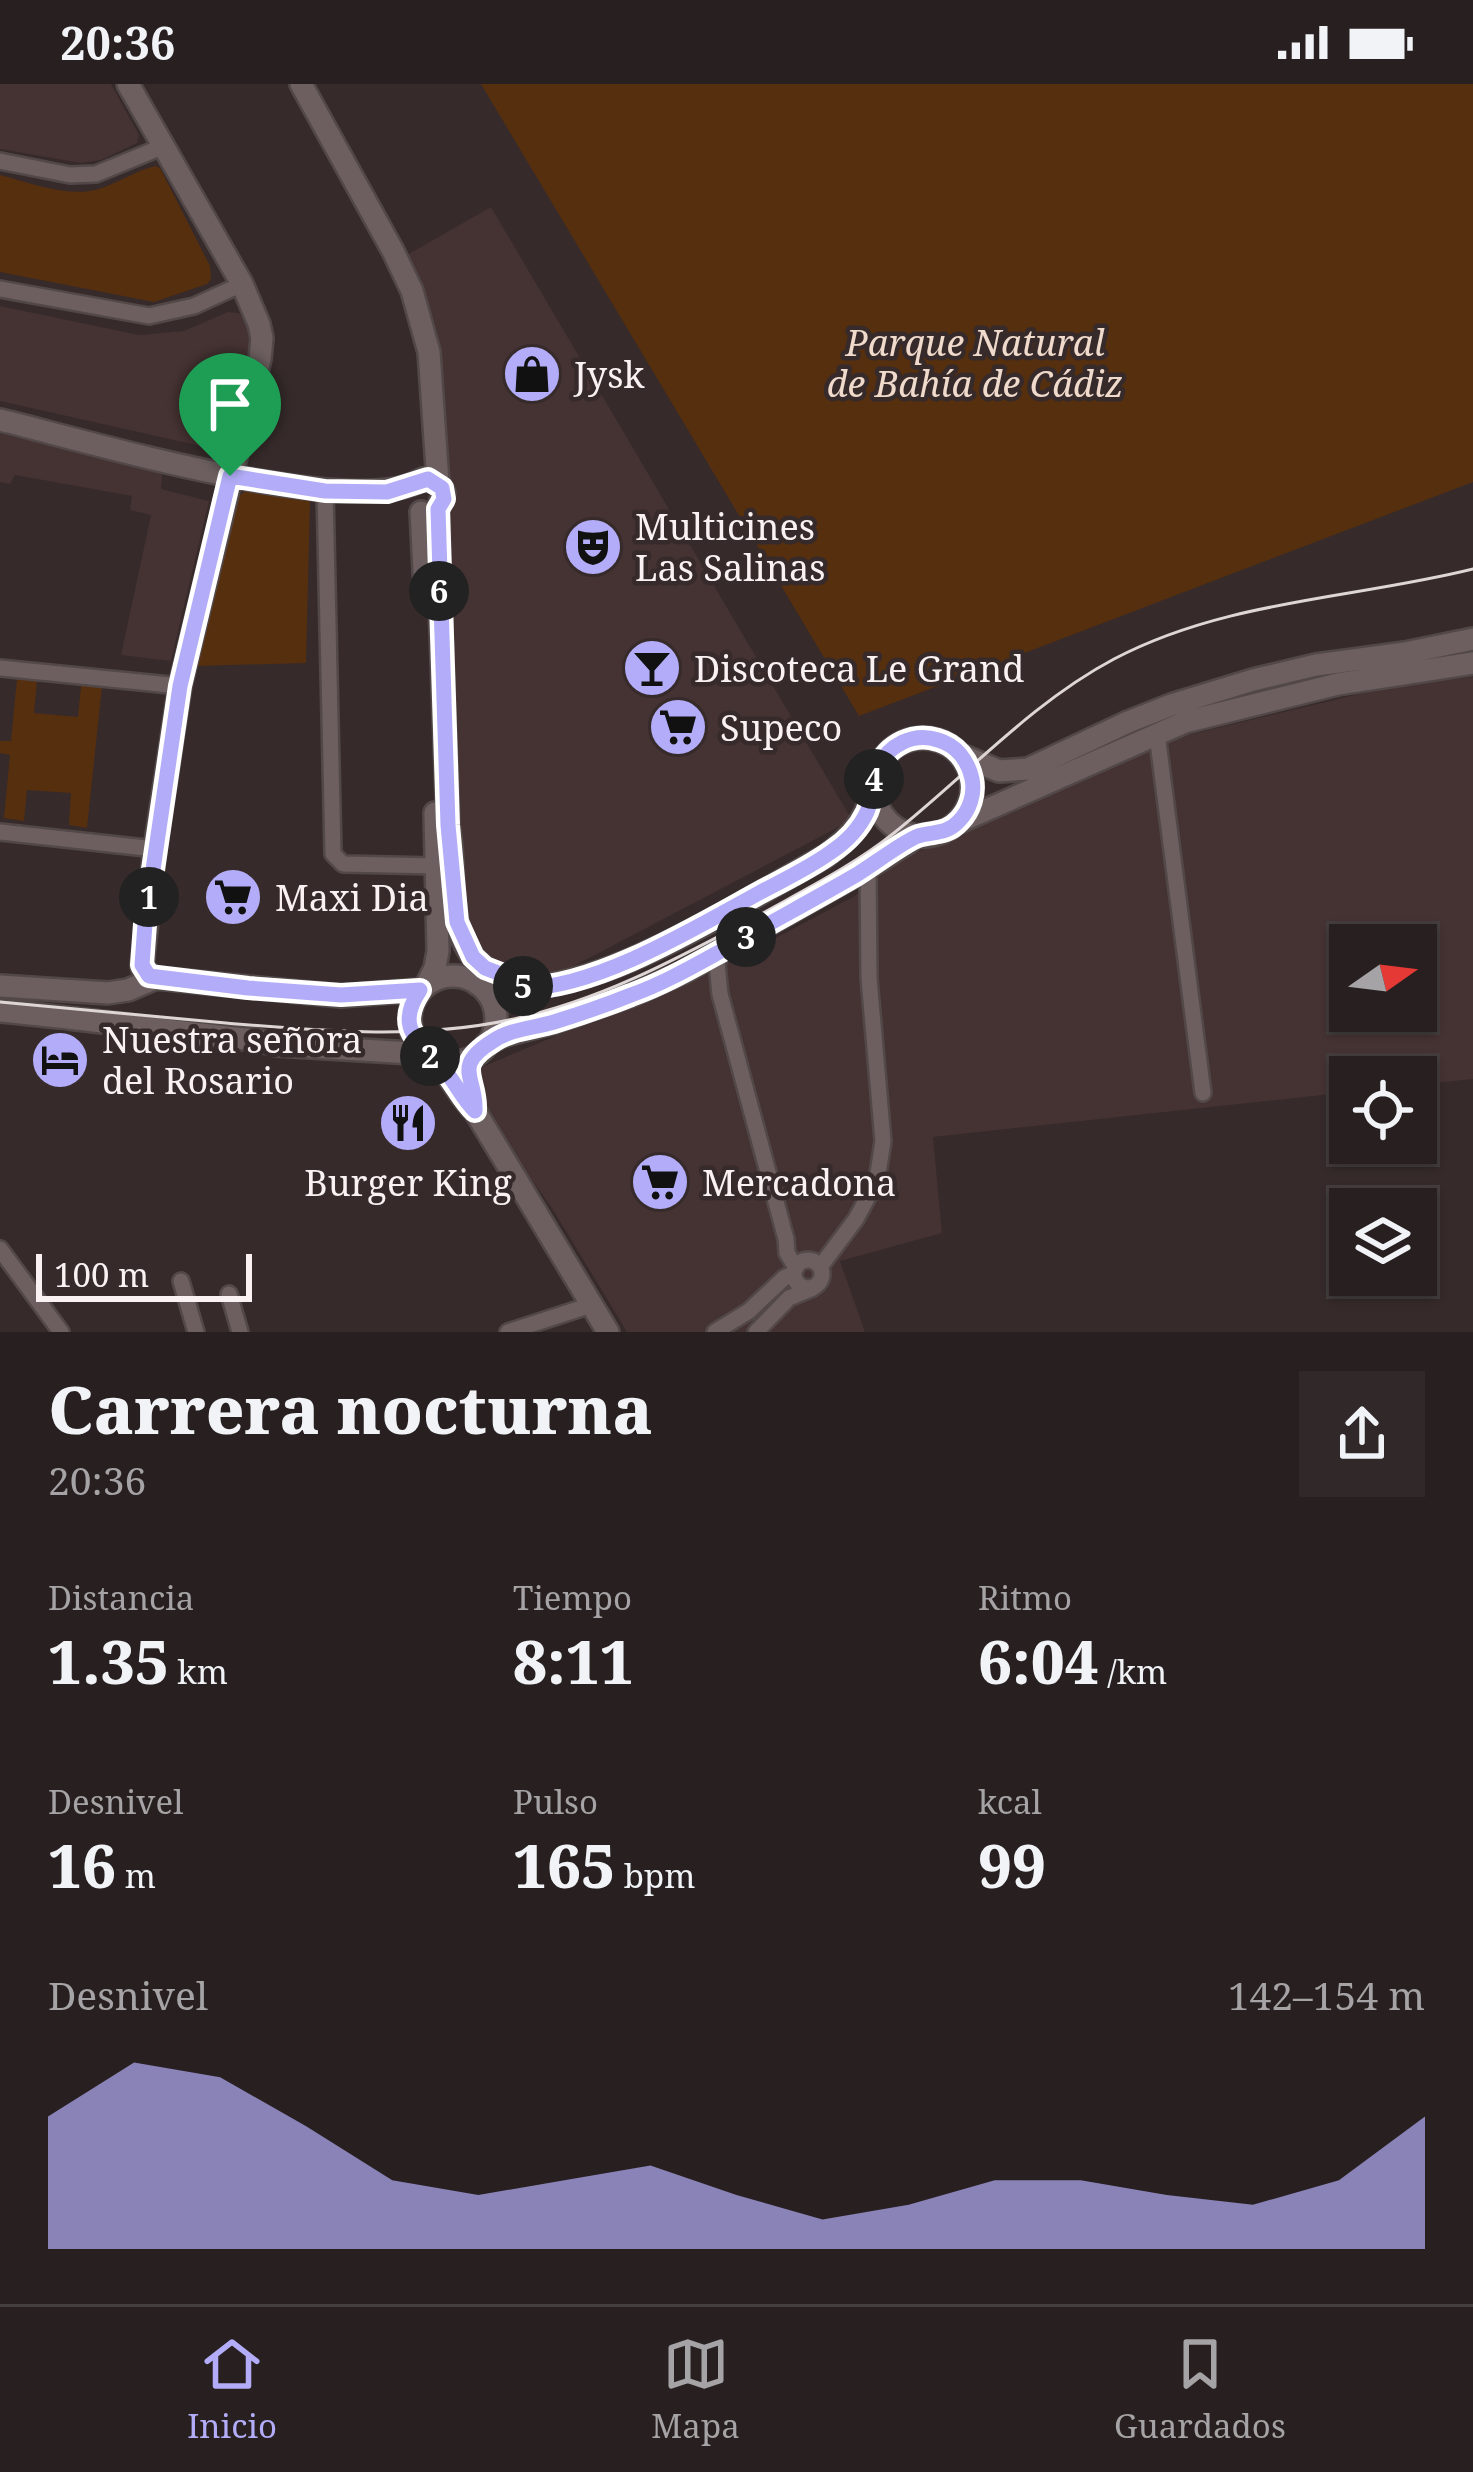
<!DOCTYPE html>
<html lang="es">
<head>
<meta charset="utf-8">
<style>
	body { margin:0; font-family:"Noto Serif",serif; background:#302829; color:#f1f3f6; height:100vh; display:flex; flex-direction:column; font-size:45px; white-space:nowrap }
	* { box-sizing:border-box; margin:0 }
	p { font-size:39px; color:#a5a3a5 }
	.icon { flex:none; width:66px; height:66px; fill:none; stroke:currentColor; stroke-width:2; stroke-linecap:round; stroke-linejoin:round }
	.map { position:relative; height:1248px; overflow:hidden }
	.details { display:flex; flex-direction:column; background:#282020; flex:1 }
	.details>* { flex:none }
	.needle { width:78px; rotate:76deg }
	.tools { position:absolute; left:1329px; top:840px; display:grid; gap:24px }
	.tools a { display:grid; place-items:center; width:108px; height:108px; border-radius:0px; background:#282020; box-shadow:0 3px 9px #0004,0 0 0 3px #443e3e; font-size:60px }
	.scale { position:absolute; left:36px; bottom:30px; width:216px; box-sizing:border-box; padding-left:12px; border:6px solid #faf2f2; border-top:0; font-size:33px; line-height:42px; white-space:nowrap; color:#faf2f2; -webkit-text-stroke:9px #362a2a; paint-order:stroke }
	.pin { position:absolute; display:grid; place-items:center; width:102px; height:102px; color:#fff; margin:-123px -51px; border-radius:50% 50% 50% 0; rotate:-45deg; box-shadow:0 0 12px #0007 }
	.pin .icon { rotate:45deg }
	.km { position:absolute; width:60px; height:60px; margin:-30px; border-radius:50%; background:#222; color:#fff; font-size:33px; line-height:60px; text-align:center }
	.round { display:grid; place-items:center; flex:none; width:126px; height:126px; border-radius:0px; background:#302829 }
	.headline { display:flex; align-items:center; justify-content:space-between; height:204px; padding:0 48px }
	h1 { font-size:66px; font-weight:800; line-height:90px }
	.figures { display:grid; grid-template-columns:repeat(3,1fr); gap:18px; height:204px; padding:12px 48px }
	.figures div { display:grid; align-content:center }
	.figures b { font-size:60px; font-weight:800 }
	.figures small { font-size:33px; font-weight:400 }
	.figures p { font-size:33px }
	.chart { height:336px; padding:24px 48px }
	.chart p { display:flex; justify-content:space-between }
	.chart svg { width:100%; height:216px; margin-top:12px; fill:#b3adf9; opacity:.7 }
	.status { display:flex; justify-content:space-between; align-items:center; height:84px; padding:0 60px; background:#282020; direction:ltr }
	.status svg { height:33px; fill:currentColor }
	.dock { display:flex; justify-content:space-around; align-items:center; height:168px; border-top:3px solid #443e3e; background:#282020; font-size:33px; color:#a5a3a5 }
	.dock a { display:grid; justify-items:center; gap:6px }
	.dock .current { color:#b3adf9 }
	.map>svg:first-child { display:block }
	.built { fill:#453232; fill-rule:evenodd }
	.green { fill:#562f0f }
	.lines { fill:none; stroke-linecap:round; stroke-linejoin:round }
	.street-casing { stroke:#524848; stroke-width:20 }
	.secondary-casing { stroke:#524848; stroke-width:26 }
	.street { stroke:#6d5f5f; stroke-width:15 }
	.secondary { stroke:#6d5f5f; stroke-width:21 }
	.tram { stroke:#ded5d5; stroke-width:3 }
	.route-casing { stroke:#fff; stroke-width:24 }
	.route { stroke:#b3adf9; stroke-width:15 }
	.labels { text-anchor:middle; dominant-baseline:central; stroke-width:9; stroke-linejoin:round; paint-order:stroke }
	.park-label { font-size:36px; font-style:italic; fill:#f0dacb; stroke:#362a2a }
	.poi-label { font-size:36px; fill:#faf2f2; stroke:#362a2a; text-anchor:start }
</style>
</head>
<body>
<div class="status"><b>20:36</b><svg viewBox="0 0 49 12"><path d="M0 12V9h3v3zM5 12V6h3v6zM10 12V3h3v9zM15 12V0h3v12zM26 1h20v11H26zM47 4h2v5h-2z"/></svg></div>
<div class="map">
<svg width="1473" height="1248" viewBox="0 0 1473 1248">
	<rect width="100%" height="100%" fill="#362a2a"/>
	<path class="built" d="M0,0H111L139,51L137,59L101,76L81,79L0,65Z
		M491,123L852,736L553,893L534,894L507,888L478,870L460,828L439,282L407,171Z
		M0,222L139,251L184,247L228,228L239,229L248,242L252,266L229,361L214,365L0,317Z
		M0,350L163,383L161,405L209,417L171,577L121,571L151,431L130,426L132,412L15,391L10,400L0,398Z
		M1473,593V995L1416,1001V993H1350V1008L933,1053L942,1149L840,1177L865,1248H627L552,1124L491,1040L475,986L726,880L853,813L904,774L1167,656L1392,602ZM1350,861H1416V927H1350Z"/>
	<path class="green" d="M481,0H1473V398L859,632Z
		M155,82L160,84L210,182L211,195L207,200L154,218L0,188V91C31,99 67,114 99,105C118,99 135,87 155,82Z
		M248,406L310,416L306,579L196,582L237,413Z
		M17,595L37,597L34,629L78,633L81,602H102L87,744L69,741L71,709L27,706L24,737L4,734L10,671L0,669V657H11Z"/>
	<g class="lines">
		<g class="street-casing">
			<path id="street" d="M0,77L70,91L96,90L164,62
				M0,205L149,232L194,222L242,200
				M325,407L333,770L343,780L437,782
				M0,584L180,602
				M1157,650L1203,1009
				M0,748L155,765
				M722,866L717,880L720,910L786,1155L787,1169L796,1184
				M0,1165L61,1248
				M794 1190a14 14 0 1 1 28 0a14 14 0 1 1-28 0Z
				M820,1183L856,1135L877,1096L883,1057L869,894L868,784
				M181,1197L196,1248
				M229,1210L240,1248
				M508,1248L591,1221
				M715,1248L749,1227L784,1194L794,1189
				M756,1248L789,1214L813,1204"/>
		</g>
		<g class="secondary-casing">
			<path id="secondary" d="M128,0L242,200L259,240L262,254L260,275L180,602L155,765L142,882L144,888L156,894
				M301,0L393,167L412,207L429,268L438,399
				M0,336C84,356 354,438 423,395L438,399L444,409L438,425L439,494L448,741C458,786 442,848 482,882C495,892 512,893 525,905
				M421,428L425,506
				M874 703a49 49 0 1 1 98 0a49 49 0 1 1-98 0Z
				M961,671L999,687L1028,685L1128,638L1171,621L1253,596L1316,581L1405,569L1473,555
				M959,738L1185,638L1338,600L1473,579
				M410 935a43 43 0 1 1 86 0a43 43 0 1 1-86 0Z
				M427,900L435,884L438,867L435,729
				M477,900C580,928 736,820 826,772C851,753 865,737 874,707
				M0,902L108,909L128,906L156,894L341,912L420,906
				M0,927C85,935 170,947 255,956L277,961L428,970
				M487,960L502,952L552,939L635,910L686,887L868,784L918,752
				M436,975C449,990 461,1015 475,1027L608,1248"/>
		</g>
		<use href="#street" class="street"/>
		<use href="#secondary" class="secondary"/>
		<path class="tram" d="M0,918C75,925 150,932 226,939C323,947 418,956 514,935C605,915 682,872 763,829C808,804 854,781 894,749C967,691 1031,619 1114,575C1226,516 1353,515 1473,485"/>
	</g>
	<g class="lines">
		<g class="route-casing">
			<path id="route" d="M230,392L325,407L387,408L428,395L442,404L444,415L438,425L448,741L457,838L473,873L485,884L514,895L525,904C596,904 697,843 759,809C783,796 809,784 831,768C846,758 859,745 867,728C873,714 872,698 878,684C888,661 913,648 938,656C956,661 968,676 972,695C975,709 970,726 959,737C946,751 934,747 918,752C904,757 871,782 856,791C811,817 766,841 721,867C692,883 662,900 631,911C606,921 580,930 554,938C534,944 510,945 493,957C451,983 477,993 475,1027C464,1017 456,1000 446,988C424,959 392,948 420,906L341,911L248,904L149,892L142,881L145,840L180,602Z"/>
		</g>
		<use href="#route" class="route"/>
	</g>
	<defs>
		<g id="shop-disc" transform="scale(3)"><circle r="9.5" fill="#b3adf9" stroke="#362a2a"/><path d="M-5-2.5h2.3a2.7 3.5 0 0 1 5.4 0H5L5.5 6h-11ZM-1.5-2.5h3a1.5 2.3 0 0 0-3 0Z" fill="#111"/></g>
		<g id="theatre-disc" transform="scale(3)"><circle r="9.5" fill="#b3adf9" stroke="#362a2a"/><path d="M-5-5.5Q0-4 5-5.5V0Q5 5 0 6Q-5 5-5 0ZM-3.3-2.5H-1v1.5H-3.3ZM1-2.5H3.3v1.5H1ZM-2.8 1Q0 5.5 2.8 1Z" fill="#111"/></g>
		<g id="bar-disc" transform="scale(3)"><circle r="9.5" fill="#b3adf9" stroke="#362a2a"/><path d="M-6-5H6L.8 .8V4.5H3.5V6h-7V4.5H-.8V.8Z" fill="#111"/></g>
		<g id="supermarket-disc" transform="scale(3)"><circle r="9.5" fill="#b3adf9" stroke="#362a2a"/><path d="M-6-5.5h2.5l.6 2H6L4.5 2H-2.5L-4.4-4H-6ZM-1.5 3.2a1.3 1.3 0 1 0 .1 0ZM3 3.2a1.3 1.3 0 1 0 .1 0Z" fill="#111"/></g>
		<g id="hotel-disc" transform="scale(3)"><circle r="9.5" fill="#b3adf9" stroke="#362a2a"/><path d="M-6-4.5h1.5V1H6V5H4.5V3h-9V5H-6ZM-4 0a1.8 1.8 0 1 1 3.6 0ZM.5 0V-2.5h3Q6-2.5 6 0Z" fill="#111"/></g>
		<g id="restaurant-disc" transform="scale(3)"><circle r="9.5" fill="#b3adf9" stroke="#362a2a"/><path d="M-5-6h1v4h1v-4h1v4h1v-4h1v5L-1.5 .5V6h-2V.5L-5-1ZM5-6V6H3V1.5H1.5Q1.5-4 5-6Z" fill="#111"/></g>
	</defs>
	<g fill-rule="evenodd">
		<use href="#shop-disc" x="532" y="290"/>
		<use href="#theatre-disc" x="593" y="463"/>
		<use href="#bar-disc" x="652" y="584"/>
		<use href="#supermarket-disc" x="678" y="643"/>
		<use href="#supermarket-disc" x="233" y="813"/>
		<use href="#hotel-disc" x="60" y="976"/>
		<use href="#restaurant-disc" x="408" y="1039"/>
		<use href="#supermarket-disc" x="660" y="1098"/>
	</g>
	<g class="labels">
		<g class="park-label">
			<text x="975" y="258">Parque Natural<tspan x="975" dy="41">de Bahía de Cádiz</tspan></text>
		</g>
		<g class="poi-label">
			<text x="574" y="290">Jysk</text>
			<text x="635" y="442">Multicines<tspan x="635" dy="41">Las Salinas</tspan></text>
			<text x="694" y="584">Discoteca Le Grand</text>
			<text x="720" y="643">Supeco</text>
			<text x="275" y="813">Maxi Dia</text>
			<text x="102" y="955">Nuestra señora<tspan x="102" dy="41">del Rosario</tspan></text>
			<text x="408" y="1098" text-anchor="middle">Burger King</text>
			<text x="702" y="1098">Mercadona</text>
		</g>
	</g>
</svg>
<div class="tools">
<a><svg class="needle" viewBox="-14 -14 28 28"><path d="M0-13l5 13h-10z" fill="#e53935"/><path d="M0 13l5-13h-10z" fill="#a5a3a5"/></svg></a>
<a><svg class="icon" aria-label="locate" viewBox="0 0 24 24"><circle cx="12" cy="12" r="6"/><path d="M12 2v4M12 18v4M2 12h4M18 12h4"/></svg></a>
<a><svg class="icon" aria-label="layers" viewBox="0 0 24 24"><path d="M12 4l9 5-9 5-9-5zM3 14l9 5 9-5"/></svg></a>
</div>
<div class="scale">100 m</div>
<div class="pin" style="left:230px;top:392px;background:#1e9e55"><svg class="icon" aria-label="arrive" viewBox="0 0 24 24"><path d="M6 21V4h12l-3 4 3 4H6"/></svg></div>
<b class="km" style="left:149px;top:813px">1</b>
<b class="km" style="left:430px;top:972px">2</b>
<b class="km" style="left:746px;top:853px">3</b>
<b class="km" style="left:874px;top:695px">4</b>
<b class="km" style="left:523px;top:902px">5</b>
<b class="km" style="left:439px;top:507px">6</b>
</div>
<section class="details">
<div class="headline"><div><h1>Carrera nocturna</h1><p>20:36</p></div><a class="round"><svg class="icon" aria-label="share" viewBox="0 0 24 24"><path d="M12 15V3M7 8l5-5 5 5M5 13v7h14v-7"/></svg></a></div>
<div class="figures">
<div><p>Distancia</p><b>1.35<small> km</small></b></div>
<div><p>Tiempo</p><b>8:11</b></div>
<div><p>Ritmo</p><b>6:04<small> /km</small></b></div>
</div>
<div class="figures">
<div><p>Desnivel</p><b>16<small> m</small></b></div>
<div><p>Pulso</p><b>165<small> bpm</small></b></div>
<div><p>kcal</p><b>99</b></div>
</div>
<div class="chart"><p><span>Desnivel</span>142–154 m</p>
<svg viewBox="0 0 160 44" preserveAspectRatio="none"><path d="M0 44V17L10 6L20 9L30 19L40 30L50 33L60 30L70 27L80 33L90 38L100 35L110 30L120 30L130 33L140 35L150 30L160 17V44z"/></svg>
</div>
</section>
<nav class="dock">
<a class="current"><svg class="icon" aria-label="home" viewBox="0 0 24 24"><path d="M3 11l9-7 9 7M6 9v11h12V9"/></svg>Inicio</a>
<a><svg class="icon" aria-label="map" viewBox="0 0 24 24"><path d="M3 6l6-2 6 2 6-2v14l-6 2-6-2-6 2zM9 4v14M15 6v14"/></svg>Mapa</a>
<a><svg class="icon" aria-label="saved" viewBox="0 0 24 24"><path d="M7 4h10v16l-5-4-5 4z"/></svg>Guardados</a>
</nav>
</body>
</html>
